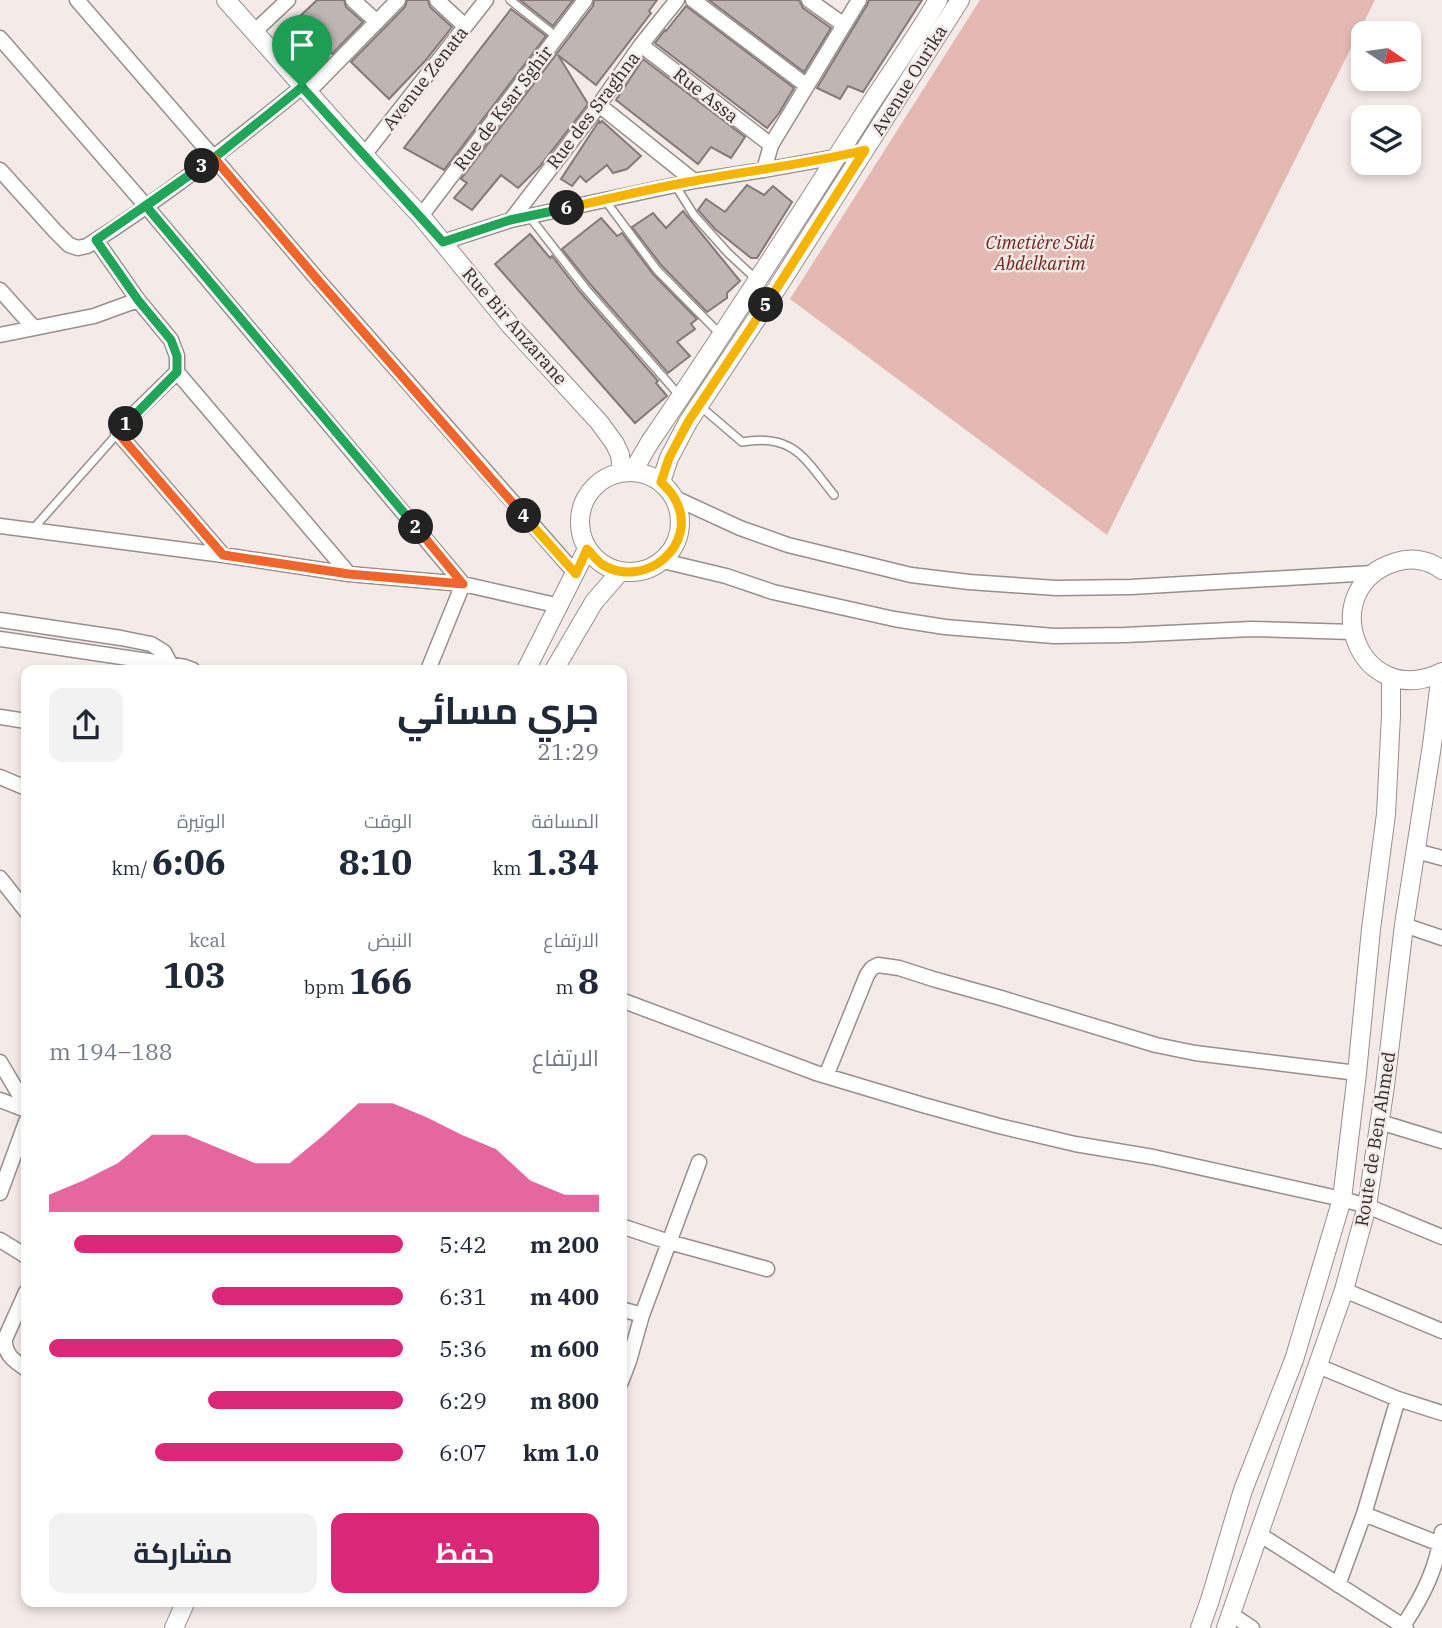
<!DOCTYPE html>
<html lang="ar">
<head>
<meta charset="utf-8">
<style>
	body { margin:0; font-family:"IBM Plex Serif",Cairo,serif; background:#f2f2f3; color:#1f2937; direction:rtl; height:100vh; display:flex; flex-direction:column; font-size:26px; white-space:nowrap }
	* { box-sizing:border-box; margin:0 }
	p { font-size:23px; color:#747a83 }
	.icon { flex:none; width:38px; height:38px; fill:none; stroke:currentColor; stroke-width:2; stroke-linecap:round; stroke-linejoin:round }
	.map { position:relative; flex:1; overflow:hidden; direction:ltr }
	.panel { position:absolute; left:21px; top:665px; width:606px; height:942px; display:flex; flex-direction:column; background:#fff; border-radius:14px; box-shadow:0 4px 10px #0003; direction:rtl }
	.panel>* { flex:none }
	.needle { width:46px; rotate:103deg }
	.fabs { position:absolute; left:1351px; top:21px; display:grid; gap:14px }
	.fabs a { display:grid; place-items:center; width:70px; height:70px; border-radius:14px; background:#fff; box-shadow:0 4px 10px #0003; font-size:35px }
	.pin { position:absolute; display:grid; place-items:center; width:60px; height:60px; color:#fff; margin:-72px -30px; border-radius:50% 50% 50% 0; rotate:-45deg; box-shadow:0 0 7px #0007 }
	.pin .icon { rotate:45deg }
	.km { position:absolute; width:35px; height:35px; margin:-18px; border-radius:50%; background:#222; color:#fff; font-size:19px; line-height:35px; text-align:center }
	.round { display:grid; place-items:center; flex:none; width:74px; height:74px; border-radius:14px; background:#f2f2f3 }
	.summary { display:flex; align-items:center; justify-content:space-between; height:119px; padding:0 28px }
	h1 { font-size:38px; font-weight:700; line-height:52px }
	.stats { display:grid; grid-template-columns:repeat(3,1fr); gap:10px; height:119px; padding:7px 28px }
	.stats div { display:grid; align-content:center }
	.stats b { font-size:35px; font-weight:700 }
	.stats small { font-size:19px; font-weight:400 }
	.stats p { font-size:19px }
	.chart { height:196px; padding:14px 28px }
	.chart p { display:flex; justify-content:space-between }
	.chart svg { width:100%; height:126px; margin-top:7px; fill:#db2777; opacity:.7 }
	.cta { display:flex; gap:14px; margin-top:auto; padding:14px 28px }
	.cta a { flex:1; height:80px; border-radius:14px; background:#db2777; color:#fff; font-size:28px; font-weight:700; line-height:80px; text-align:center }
	.cta a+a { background:#f2f2f3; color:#1f2937 }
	ul { padding:0 28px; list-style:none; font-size:23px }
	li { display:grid; grid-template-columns:112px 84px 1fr; align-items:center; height:52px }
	li i { height:18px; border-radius:9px; background:#db2777 }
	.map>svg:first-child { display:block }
	.green { fill:#e4b9b4 }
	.building { fill:#bfb6b4; stroke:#837a79; stroke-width:2 }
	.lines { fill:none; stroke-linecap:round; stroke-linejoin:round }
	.service-casing { stroke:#978e8d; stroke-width:10 }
	.minor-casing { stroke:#978e8d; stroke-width:17 }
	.tertiary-casing { stroke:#978e8d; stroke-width:20 }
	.service { stroke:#fff; stroke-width:7 }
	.minor { stroke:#fff; stroke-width:14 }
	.tertiary { stroke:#fff; stroke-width:18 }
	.split-1-casing { stroke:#fff; stroke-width:14 }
	.split-2-casing { stroke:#fff; stroke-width:14 }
	.split-3-casing { stroke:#fff; stroke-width:14 }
	.split-4-casing { stroke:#fff; stroke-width:14 }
	.split-5-casing { stroke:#fff; stroke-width:14 }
	.split-6-casing { stroke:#fff; stroke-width:14 }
	.split-7-casing { stroke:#fff; stroke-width:14 }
	.split-1 { stroke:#22a559; stroke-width:9 }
	.split-2 { stroke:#f0652b; stroke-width:9 }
	.split-3 { stroke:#22a559; stroke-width:9 }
	.split-4 { stroke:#f0652b; stroke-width:9 }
	.split-5 { stroke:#f5b400; stroke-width:9 }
	.split-6 { stroke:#f5b400; stroke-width:9 }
	.split-7 { stroke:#22a559; stroke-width:9 }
	.labels { text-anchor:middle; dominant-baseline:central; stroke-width:5; stroke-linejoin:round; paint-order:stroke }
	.street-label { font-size:18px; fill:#2f2b2a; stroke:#f4eae8 }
	.park-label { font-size:18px; font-style:italic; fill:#70221e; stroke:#f4eae8 }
</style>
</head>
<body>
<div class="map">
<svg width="1442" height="1628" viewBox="0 0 1442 1628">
	<rect width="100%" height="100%" fill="#f4eae8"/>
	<path class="green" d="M980,0H1375L1107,535L790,299Z"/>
	<path class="building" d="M317,0H344L346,7L363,22L332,54L294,22Z
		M407,0H428L430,7L452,27L425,61L389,99L351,62L405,7Z
		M520,0H573L553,26Z
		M594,0H657L649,11L651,13L596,85L558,55L588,104L540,166L518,188L501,175L472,210L454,198L467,183L461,179L593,6Z
		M709,0H799L803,8L831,28L804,72Z
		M869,0H922L863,92L848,86L840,99L817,88L867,5Z
		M686,6L794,88L779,113L767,128L655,43L665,30L666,31Z
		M511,9L546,36L444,170L404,148Z
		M643,59L745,137L731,158L711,147L698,164L616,100Z
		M599,121L600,123L602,121L641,156L627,169L613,173L607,165L586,182L580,176L572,186L561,179Z
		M747,185L764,195L773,186L792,202L757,258H751L715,229L698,210L706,199L725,212Z
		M683,211L740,281L727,293V298L707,312L662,266L632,227L653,213L666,228Z
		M601,218L617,236L622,233L653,274L697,319L691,324L695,329L677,342L690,356L668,373L590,284L562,249Z
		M530,234L550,258L552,256L580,292L658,381L656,383L667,396L635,423L495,264Z"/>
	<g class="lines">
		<g class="service-casing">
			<path id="service" d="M510,0L557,37
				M675,185L694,215L728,253L756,279
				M605,200L657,270L720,334
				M529,216L585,288L679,395
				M700,406L742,442C794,433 805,459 834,495
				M33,529L118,433"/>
		</g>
		<g class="minor-casing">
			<path id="minor" d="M77,0L214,158L317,279L576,574
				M353,0L377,22
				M437,0L465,26
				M693,0L807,86
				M809,0L844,25
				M254,32L288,0
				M0,38L146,206L463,584L428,670
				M641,45L771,145
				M308,92L398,0
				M599,105L694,181
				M364,155L486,0
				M0,170L55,231L69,245L78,248L87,246C163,198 233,143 302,87
				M764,170L771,145L859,0
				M421,216L585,0
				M511,220L599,105L641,45L677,0
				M96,240L138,300L171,340L177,356V372L349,574
				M443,242L511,220L694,181L764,170L836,157L865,150
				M0,290L34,328
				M0,335L94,316L138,300
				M177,372L134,414L118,433L223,555
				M675,498L740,528L788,545L911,575L969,582L1056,588L1131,587L1373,573
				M0,526L223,555L349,574L463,584L560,606
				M663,561L726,576L773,592L894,619L945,627L1054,636L1125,635L1251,629L1353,632
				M0,620L121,638L151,644L164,652L171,665
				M0,639L155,662L185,667L193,670
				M0,717L26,721
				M0,777L26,788
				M1416,851L1442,858
				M0,878L26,911
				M1404,925L1442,938
				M621,1000L816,1073L923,1105L999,1126L1075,1144L1153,1157L1342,1199L1367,1206L1442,1237
				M0,1062L26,1106
				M826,1076L867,975L872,968L878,965L899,968L933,979L1001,998L1156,1045L1195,1053L1357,1073
				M0,1100L26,1110
				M1380,1122L1442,1141
				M0,1193L26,1122
				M621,1226L669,1242L767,1269
				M0,1240L26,1256
				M1344,1290L1442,1331
				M26,1292L5,1339C4,1354 14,1361 26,1369
				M621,1309L642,1315
				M1318,1366L1398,1399L1442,1413
				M621,1382L629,1361L642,1315L699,1162
				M1364,1514L1440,1544
				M1259,1534L1406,1628
				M1338,1585L1364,1514L1398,1399
				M1231,1614L1252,1628
				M1403,1626C1423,1596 1437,1568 1442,1532"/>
		</g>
		<g class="tertiary-casing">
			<path id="tertiary" d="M226,0L364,155L421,216L510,325L599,422L615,444L620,455L622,472
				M633,471L650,442C721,338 789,232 857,125C883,83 913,43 938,0
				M580 522a50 50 0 1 1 100 0a50 50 0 1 1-100 0Z
				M661,482L669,458L688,422L777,288L960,0
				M1442,570C1429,560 1412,557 1396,562C1313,587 1358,713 1442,672
				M526,670L587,549
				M554,670L594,602L620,572
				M174,1628L186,1601
				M1200,1628L1210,1600L1243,1490L1294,1360L1342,1199L1357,1073L1371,929L1386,814L1391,716V677
				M1226,1628L1344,1290L1367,1206L1385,1086L1404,925L1432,745L1441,673"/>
		</g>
		<use href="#service" class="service"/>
		<use href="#minor" class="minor"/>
		<use href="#tertiary" class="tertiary"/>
	</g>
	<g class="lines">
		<g class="split-1-casing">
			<path id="split-1" d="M126,424L177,372V356L171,340L138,300L96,240L214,158L302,87"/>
		</g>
		<g class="split-2-casing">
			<path id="split-2" d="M126,424L118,433L223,555L349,574L463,584L416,527"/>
		</g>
		<g class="split-3-casing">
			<path id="split-3" d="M202,166L146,206L416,527"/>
		</g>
		<g class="split-4-casing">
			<path id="split-4" d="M202,166L214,158L317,279L524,516"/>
		</g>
		<g class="split-5-casing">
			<path id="split-5" d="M524,516L576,574L587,549C592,554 597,561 603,565C646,590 700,544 675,499C672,493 666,487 661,482L669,458L688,422L766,305"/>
		</g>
		<g class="split-6-casing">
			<path id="split-6" d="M567,208C609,199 652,188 694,181C751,170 809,164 865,150L766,305"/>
		</g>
		<g class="split-7-casing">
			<path id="split-7" d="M302,87L443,242L510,220L567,208"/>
		</g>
		<use href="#split-1" class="split-1"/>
		<use href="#split-2" class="split-2"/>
		<use href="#split-3" class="split-3"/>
		<use href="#split-4" class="split-4"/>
		<use href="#split-5" class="split-5"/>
		<use href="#split-6" class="split-6"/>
		<use href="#split-7" class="split-7"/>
	</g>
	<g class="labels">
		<g class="street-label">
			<text transform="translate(425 78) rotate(-52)">Avenue Zenata</text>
			<text transform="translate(909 80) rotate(-58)">Avenue Ourika</text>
			<text transform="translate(706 95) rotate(38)">Rue Assa</text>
			<text transform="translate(503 108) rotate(-53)">Rue de Ksar Sghir</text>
			<text transform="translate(593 110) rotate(-53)">Rue des Sraghna</text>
			<text transform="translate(515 326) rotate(49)">Rue Bir Anzarane</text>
			<text transform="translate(1375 1139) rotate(-81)">Route de Ben Ahmed</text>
		</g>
		<g class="park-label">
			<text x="1040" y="242">Cimetière Sidi<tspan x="1040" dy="21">Abdelkarim</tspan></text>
		</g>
	</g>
</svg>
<div class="fabs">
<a><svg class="needle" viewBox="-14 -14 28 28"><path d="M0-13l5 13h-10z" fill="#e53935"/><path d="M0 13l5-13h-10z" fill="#747a83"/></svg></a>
<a><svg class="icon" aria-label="layers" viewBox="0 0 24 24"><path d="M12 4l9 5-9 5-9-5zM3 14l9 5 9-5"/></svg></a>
</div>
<div class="pin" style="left:302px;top:87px;background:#1e9e55"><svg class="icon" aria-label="arrive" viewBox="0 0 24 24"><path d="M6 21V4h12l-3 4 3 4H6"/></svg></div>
<b class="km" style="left:126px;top:424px">1</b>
<b class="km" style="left:416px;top:527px">2</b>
<b class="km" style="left:202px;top:166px">3</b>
<b class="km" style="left:524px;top:516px">4</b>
<b class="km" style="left:766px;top:305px">5</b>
<b class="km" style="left:567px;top:208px">6</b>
<section class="panel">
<div class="summary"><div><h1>جري مسائي</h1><p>21:29</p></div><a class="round"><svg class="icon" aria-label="share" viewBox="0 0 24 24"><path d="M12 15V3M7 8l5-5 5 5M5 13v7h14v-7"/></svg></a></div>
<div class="stats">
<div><p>المسافة</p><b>1.34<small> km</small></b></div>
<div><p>الوقت</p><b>8:10</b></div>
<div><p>الوتيرة</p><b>6:06<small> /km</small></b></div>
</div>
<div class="stats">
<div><p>الارتفاع</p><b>8<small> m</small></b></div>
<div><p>النبض</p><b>166<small> bpm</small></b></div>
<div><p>kcal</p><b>103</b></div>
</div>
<div class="chart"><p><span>الارتفاع</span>188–194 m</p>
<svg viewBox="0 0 160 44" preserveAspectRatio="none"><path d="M0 44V38L10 33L20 27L30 17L40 17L50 22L60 27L70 27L80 17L90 6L100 6L110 11L120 17L130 22L140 33L150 38L160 38V44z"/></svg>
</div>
<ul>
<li><b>200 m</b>5:42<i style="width:93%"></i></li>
<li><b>400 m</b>6:31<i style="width:54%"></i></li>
<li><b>600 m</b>5:36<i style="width:100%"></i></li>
<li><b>800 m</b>6:29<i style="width:55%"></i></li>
<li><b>1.0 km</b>6:07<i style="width:70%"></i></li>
</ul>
<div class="cta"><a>حفظ</a><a>مشاركة</a></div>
</section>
</div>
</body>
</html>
